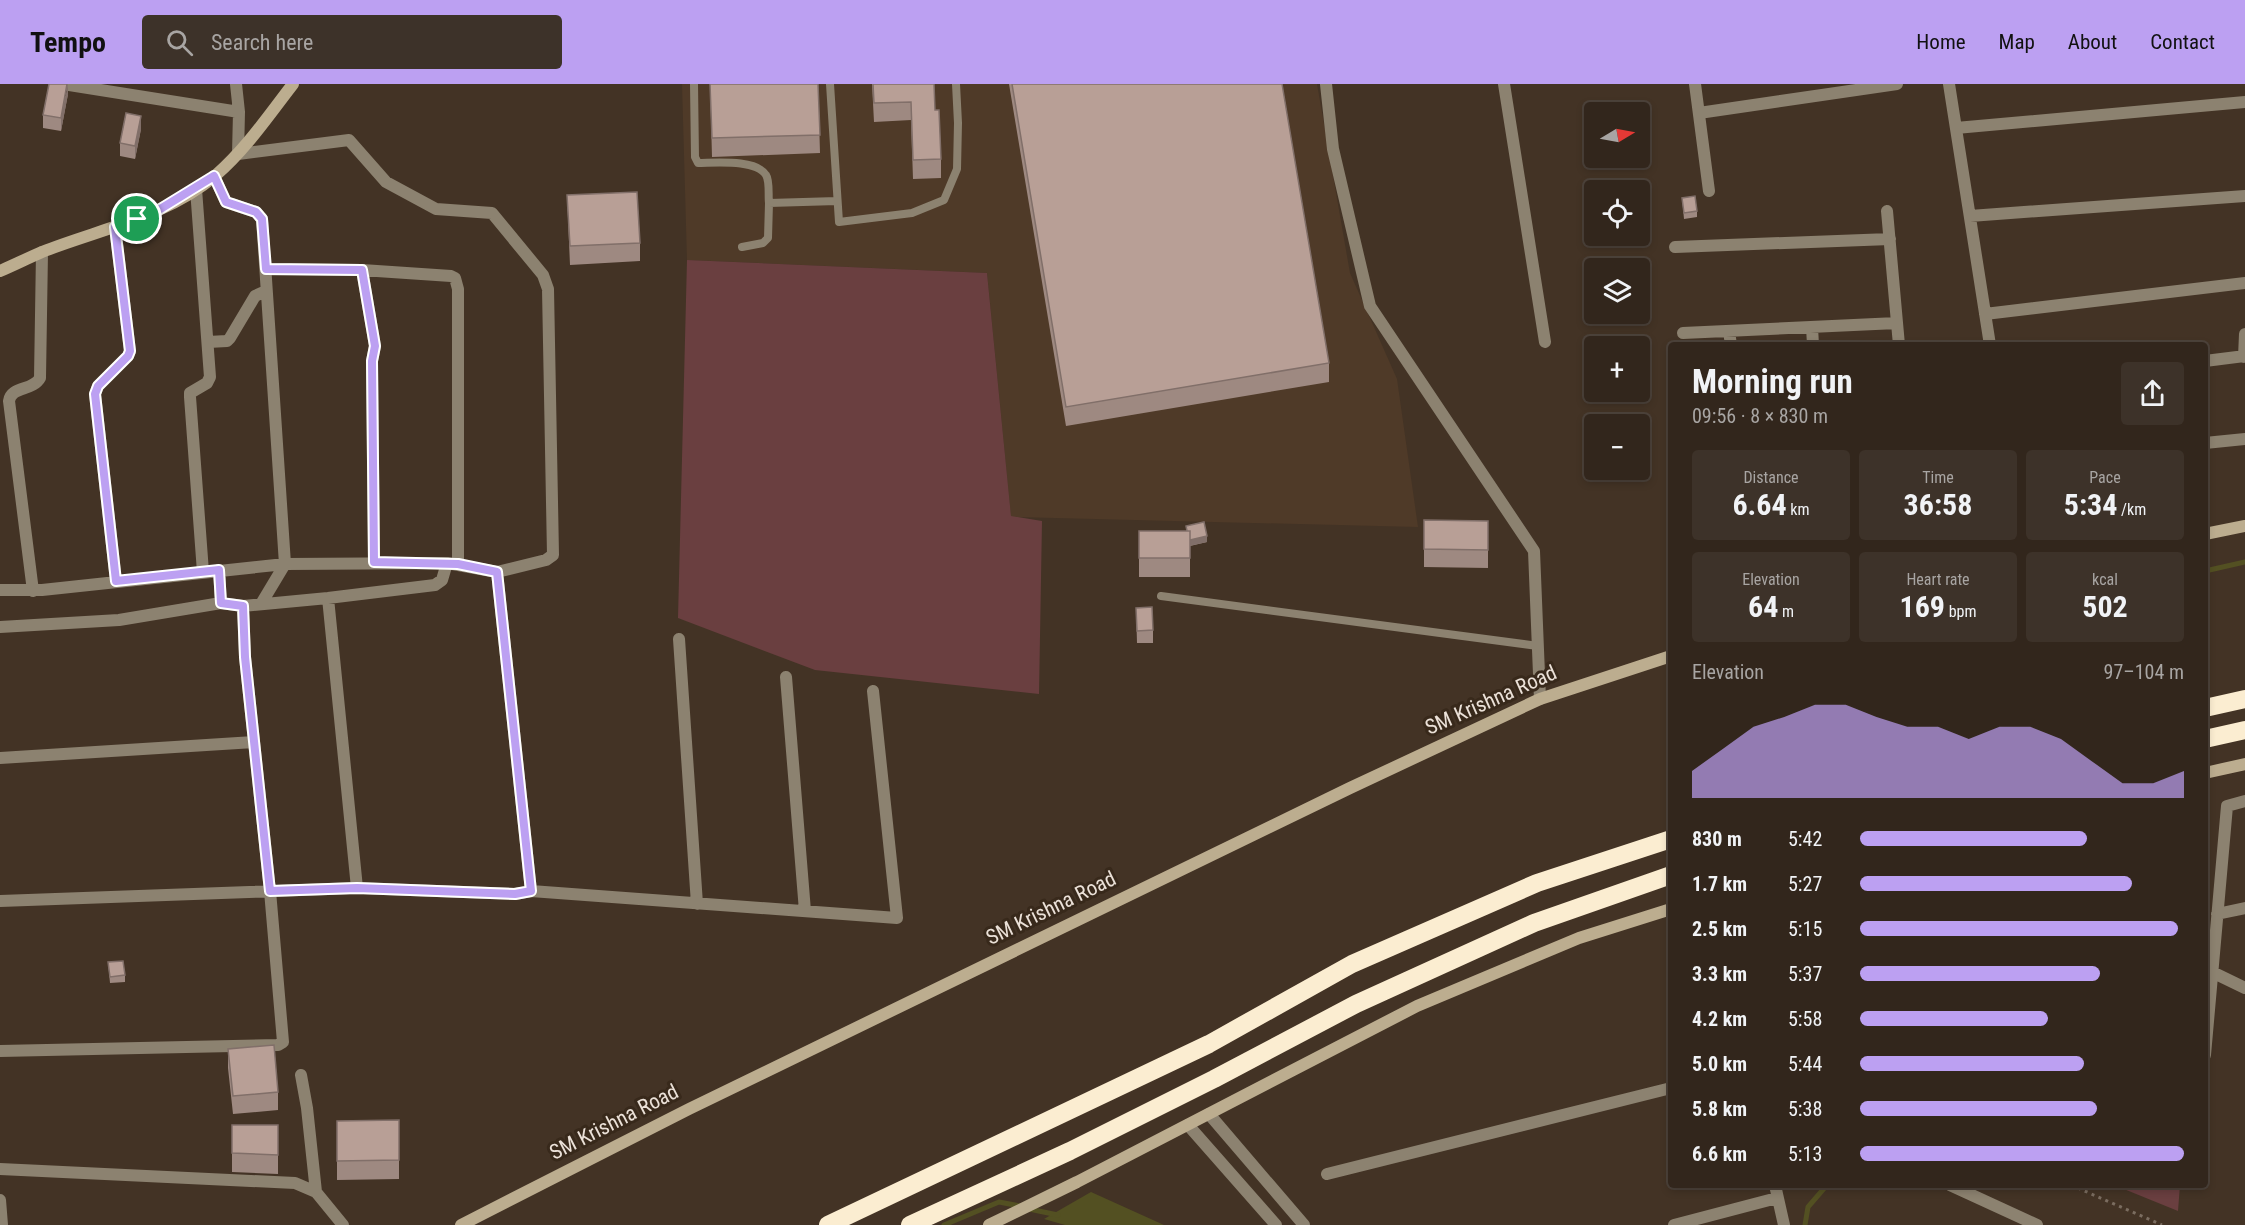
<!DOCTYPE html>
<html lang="en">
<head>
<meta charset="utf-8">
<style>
	body { margin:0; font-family:"Roboto Condensed",sans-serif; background:#3d3229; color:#f1f3f6; height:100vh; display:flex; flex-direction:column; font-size:22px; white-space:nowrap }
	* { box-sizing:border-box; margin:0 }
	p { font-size:20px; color:#a8a5a3 }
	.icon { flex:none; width:33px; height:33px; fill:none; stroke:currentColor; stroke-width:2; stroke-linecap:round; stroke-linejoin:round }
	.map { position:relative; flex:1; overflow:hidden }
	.drawer { position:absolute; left:1668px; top:258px; width:540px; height:846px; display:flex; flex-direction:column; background:#32261c; border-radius:6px; box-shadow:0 3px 9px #0003,0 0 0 2px #4d433b }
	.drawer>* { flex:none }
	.needle { width:39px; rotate:80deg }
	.tools { position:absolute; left:1584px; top:18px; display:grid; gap:12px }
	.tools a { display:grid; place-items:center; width:66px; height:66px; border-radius:6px; background:#32261c; box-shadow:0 3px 9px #0003,0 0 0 2px #4d433b; font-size:30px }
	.pin { position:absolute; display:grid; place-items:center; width:51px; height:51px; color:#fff; margin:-26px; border:3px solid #fff; border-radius:50%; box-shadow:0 2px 6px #0007 }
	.round { display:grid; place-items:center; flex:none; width:63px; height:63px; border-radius:6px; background:#3d3229 }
	.overview { display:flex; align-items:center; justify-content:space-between; height:102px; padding:0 24px }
	h1 { font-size:33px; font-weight:700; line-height:45px }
	.metrics { display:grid; grid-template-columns:repeat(3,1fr); gap:9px; height:102px; padding:6px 24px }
	.metrics div { display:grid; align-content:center; border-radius:6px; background:#3d3229; text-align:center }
	.metrics b { font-size:30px; font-weight:700 }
	.metrics small { font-size:16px; font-weight:400 }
	.metrics p { font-size:16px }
	.chart { height:168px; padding:12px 24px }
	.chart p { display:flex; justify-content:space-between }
	.chart svg { width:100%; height:108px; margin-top:6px; fill:#bca0f2; opacity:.7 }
	ul { padding:0 24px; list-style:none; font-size:20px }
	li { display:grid; grid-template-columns:96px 72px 1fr; align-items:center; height:45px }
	li i { height:15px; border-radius:8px; background:#bca0f2 }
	header { display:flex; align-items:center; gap:36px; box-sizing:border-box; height:84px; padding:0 30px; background:#bca0f2; color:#111 }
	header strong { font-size:28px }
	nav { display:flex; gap:33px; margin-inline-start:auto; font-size:21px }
	.search { width:420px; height:54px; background:#3d3229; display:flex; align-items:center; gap:15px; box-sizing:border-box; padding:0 21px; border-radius:6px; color:#a8a5a3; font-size:22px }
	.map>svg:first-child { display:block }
	.built { fill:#4f3a28 }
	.green { fill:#6a3f40 }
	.water { fill:#535022 }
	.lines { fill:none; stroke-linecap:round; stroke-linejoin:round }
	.stream { stroke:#535022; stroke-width:5 }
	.path { stroke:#7b6d60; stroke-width:3; stroke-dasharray:3 4.5; stroke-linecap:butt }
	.lane { stroke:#8c8270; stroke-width:8 }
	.street { stroke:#8c8270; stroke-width:12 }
	.secondary { stroke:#bcad8f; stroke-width:12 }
	.highway { stroke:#fbedd1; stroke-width:18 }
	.wall { fill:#9e8981 }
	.shaded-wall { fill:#816f69 }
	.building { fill:#b89f96; stroke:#816f69; stroke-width:1.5 }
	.route-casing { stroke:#fff; stroke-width:12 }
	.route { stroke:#bca0f2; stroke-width:8 }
	.labels { text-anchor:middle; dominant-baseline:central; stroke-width:6; stroke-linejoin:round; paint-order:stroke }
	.street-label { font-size:21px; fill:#ebe1d8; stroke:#38291b }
</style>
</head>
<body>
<header>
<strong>Tempo</strong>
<div class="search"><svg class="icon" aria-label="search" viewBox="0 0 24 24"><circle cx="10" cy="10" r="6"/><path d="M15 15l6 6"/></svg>Search here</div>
<nav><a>Home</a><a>Map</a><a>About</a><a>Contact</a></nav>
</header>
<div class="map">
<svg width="2245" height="1141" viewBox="0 0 2245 1141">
	<rect width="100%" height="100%" fill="#433325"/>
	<path class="built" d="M682,0H1317L1350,189L1397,295L1418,443L1011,433L987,189L687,176Z"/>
	<path class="green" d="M687,176L987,189L1011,432L1042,437L1039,610L815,586L678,534Z
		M2114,1101H2180L2178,1127Z"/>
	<path class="water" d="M1091,1108L1164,1141H1065L1044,1135Z"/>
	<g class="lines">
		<path class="stream" d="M2205,487L2245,478
			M1029,1125L1058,1131
			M944,1141L999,1118L1020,1122
			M1805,1141L1808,1123L1827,1101"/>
		<path class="path" d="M2071,1101L2162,1141"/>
		<path class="lane" d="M694,0L695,73L698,79C715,79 756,75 766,91C770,97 768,111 769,119
			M830,0L839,138L912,129L944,116L957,85L958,39L956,0
			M742,163L763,159L768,154L769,119L837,117
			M1161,512L1538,562"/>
		<path class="street" d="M63,0L239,28
			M1326,0L1333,65L1370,222L1534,467L1540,615
			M1504,0L1545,258
			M1695,0L1709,107
			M1949,0L1990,261
			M1699,29L1897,0
			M1956,44L2245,18
			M214,92L226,118L256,128L262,135L285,480L261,520
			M196,105L210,293L207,299L190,309V313L203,488
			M1887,127L1899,261
			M1970,132L2245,112
			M115,143L130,267L128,272L98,302L95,310L116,497
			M1675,163L1890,155
			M266,185L362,186L451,192L455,194L458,205V480
			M362,186L375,262L372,277L374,478
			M1985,230L2245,199
			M1812,243L1813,261
			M1729,247L1731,261
			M1683,249L1897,239
			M208,258L227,257L230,254L255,212L266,207
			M2244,273L2245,250
			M2205,277L2245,272
			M2205,359L2245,355
			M497,488L531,807
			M0,506H42L285,480L447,479L497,488L546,476L553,471L548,205L543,191L492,129L436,125L386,98L349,56L238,70L239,28L236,0
			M33,507L9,317C11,302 33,307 40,294L42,168
			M328,514L357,804
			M221,519L243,522L328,514L435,501L442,496L447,479
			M0,543L119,536L221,519L219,486
			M679,555L697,820
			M786,593L805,827
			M0,674L254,658
			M0,817L357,804L515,810L531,807L897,834L873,607
			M2217,830L2245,824
			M2212,888L2245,904
			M0,967L278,961L283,958L270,807L245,573L243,522
			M2205,971L2227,722L2245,717
			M301,991L307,1024L316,1108
			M1209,1030L1304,1141
			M1188,1041L1276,1141
			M0,1085L295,1099L316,1108L343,1141
			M1327,1090L1671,1004
			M1775,1101L1784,1141
			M1950,1101L2037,1141
			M0,1116L2,1141
			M1674,1141L1777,1114"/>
		<path class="secondary" d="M0,187C14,181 28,174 42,168C100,145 167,133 216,91C246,65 269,31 293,0
			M2205,450L2245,442
			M2205,689L2245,680
			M461,1141L689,1025L1350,704L1540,615L1671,572
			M989,1141L1077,1098L1417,922L1579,854L1671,825"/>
		<path class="highway" d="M2205,624L2245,615
			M2205,655L2245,646
			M828,1141L1209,960L1352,880L1537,799L1671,755
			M910,1141L1070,1067L1214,995L1356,920L1534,839L1671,791"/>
	</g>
	<path class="wall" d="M710,0H818L820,69L712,73Z
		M872,0H934L935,26L941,75V94L913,95L911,36L874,38Z
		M1009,0H1282L1329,279V298L1066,342Z
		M68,10L61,47L43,44V31Z
		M141,45L135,75L120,72V59Z
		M567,111L640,159V177L570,181Z
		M1682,114L1697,127V133L1684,135Z
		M1424,436L1488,437V484L1424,483Z
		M1186,442L1207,458L1190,462V493H1139V447H1186Z
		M1136,524L1153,546V559H1137Z
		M108,878L125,891V898L110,899Z
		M228,965L278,1008V1026L233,1030L228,984Z
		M399,1036V1095L337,1096V1037Z
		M232,1041H278V1090L232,1088Z"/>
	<path class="shaded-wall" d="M68,0V10L61,47V34Z
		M141,32V45L135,75V62Z
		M1207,452V458L1189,462V456Z"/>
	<path class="building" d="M49,0H67L61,34L43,31Z
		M710,0H818L820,51L712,54Z
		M873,0H934L935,26H939L941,75L913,76L911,18L874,19Z
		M1012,0H1282L1329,279L1066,323Z
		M126,29L141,32L135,62L120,59Z
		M637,108L640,159L570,162L567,111Z
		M1695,112L1697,127L1684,129L1682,114Z
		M1424,436L1488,437V466L1424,465Z
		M1204,438L1207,452L1190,456V447H1187L1186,442Z
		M1139,447H1190V474H1139Z
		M1152,523L1153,546L1137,547L1136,524Z
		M123,877L125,891L110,893L108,878Z
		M274,961L278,1008L233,1012L228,965Z
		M399,1036V1076L337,1077V1037Z
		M232,1041H278V1071L232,1069Z"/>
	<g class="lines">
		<g class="route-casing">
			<path id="route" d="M214,92L226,118L256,128L262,135L266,185L362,186L375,262L372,277L374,478L458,480L497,488L531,807L515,810L357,804L270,807L245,573L243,522L221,519L219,486L116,497L95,310L98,302L128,272L130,267L115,143L157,127Z"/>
		</g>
		<use href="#route" class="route"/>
	</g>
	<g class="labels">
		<g class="street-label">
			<text transform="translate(1491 616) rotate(-24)">SM Krishna Road</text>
			<text transform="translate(1051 824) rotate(-26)">SM Krishna Road</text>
			<text transform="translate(614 1038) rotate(-27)">SM Krishna Road</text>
		</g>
	</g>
</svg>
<div class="tools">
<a><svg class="needle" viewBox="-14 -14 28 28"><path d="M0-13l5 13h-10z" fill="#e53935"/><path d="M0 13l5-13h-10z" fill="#a8a5a3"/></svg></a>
<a><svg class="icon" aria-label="locate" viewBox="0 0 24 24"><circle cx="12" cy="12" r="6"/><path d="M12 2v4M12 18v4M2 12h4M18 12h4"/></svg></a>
<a><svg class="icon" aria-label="layers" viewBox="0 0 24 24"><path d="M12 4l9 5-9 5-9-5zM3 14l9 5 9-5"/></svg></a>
<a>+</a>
<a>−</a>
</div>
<div class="pin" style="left:137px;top:135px;background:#1e9e55"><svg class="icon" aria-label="arrive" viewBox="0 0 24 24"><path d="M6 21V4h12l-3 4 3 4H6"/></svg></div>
<section class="drawer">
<div class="overview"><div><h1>Morning run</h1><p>09:56 · 8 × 830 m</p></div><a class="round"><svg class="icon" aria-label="share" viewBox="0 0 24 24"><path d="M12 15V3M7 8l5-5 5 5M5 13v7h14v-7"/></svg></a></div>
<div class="metrics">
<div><p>Distance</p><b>6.64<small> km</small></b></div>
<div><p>Time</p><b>36:58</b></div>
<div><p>Pace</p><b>5:34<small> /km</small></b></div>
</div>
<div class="metrics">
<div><p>Elevation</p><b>64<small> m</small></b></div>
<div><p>Heart rate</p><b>169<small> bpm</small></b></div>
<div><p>kcal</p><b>502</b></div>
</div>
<div class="chart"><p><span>Elevation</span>97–104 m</p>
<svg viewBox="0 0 160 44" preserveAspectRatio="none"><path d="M0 44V33L10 24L20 15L30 11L40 6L50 6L60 11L70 15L80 15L90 20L100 15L110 15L120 20L130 29L140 38L150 38L160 33V44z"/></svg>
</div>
<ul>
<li><b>830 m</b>5:42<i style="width:70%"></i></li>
<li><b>1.7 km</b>5:27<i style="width:84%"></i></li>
<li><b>2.5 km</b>5:15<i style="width:98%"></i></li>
<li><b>3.3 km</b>5:37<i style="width:74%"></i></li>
<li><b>4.2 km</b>5:58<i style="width:58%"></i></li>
<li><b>5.0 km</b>5:44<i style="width:69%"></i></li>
<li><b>5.8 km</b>5:38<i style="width:73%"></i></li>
<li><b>6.6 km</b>5:13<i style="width:100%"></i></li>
</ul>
</section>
</div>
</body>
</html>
